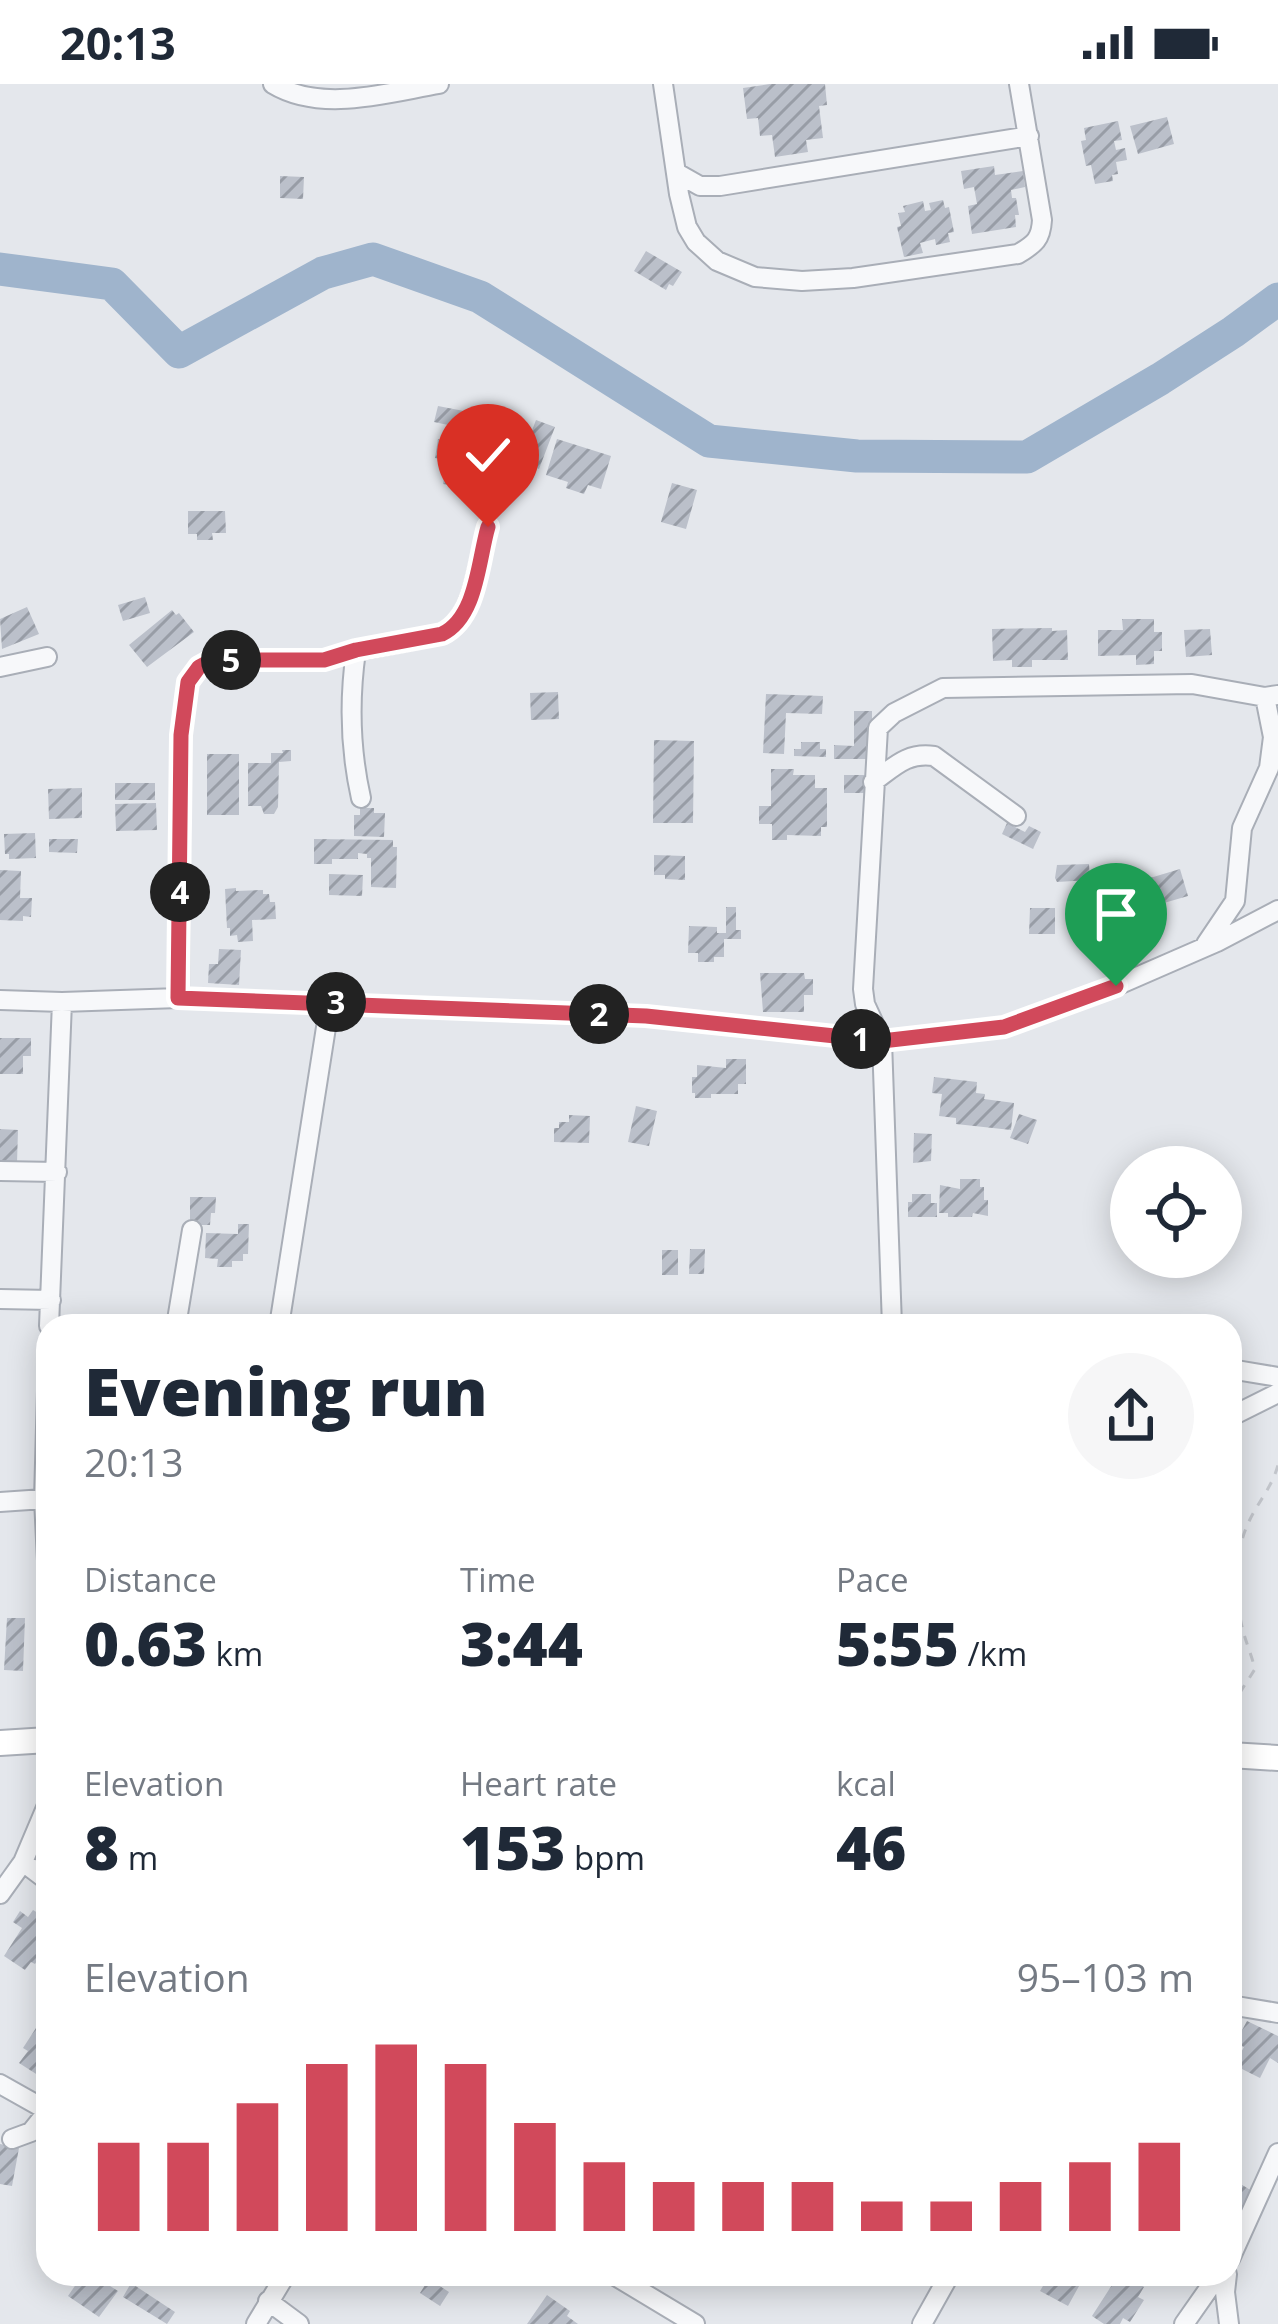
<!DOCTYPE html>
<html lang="en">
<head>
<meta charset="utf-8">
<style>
	body { margin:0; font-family:"Open Sans",sans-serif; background:#f6f6f7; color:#1f2937; height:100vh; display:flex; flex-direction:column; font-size:45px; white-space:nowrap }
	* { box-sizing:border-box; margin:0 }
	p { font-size:39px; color:#747a83 }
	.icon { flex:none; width:66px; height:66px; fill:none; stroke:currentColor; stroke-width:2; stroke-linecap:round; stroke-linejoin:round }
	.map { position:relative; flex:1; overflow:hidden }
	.side { position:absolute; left:36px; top:1230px; width:1206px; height:972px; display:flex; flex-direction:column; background:#fff; border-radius:36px; box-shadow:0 6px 30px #0003 }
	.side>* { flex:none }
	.buttons { position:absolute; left:1110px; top:1062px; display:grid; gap:24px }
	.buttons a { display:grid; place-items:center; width:132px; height:132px; border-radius:50%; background:#fff; box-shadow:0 6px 30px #0003; font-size:60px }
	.pin { position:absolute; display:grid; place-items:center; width:102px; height:102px; color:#fff; margin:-123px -51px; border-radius:50% 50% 50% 0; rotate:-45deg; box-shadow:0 0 12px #0007 }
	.pin .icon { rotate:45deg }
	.km { position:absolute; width:60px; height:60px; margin:-30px; border-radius:50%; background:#222; color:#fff; font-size:33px; line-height:60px; text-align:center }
	.round { display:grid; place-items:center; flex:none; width:126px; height:126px; border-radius:63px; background:#f6f6f7 }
	.headline { display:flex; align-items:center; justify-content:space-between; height:204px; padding:0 48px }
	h1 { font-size:66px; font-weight:800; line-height:90px }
	.figures { display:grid; grid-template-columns:repeat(3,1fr); gap:18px; height:204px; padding:12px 48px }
	.figures div { display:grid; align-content:center }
	.figures b { font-size:60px; font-weight:800 }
	.figures small { font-size:33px; font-weight:400 }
	.figures p { font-size:33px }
	.chart { height:336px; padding:24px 48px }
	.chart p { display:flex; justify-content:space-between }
	.chart svg { width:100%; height:216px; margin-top:12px; stroke:#d1495b; stroke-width:6 }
	.status { display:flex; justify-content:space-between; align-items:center; height:84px; padding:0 60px; background:#fff; direction:ltr }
	.status svg { height:33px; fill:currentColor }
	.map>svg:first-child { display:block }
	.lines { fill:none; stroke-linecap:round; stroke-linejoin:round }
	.river { stroke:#9fb4cc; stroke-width:33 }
	.building { fill:url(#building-hatch) }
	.street-casing { stroke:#a9aeb7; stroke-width:22 }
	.secondary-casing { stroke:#a9aeb7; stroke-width:28 }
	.path { stroke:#c2c5cb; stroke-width:3; stroke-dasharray:9 9; stroke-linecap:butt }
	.street { stroke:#f7f8fa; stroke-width:18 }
	.secondary { stroke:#fff; stroke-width:24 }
	.route-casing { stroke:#fff; stroke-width:24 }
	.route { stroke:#d1495b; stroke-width:15 }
</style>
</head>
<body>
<div class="status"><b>20:13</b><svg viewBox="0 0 49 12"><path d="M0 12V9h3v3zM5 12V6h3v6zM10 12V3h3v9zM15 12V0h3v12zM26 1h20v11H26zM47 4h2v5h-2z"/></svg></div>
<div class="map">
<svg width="1278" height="2240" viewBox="0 0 1278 2240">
	<defs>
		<pattern id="building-hatch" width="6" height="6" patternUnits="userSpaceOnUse" patternTransform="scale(3)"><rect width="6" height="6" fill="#bbc0ca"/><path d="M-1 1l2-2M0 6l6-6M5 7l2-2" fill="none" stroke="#989da6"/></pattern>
	</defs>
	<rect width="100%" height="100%" fill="#e4e7ec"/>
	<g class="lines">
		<path class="river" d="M0,185L112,200L179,268L323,189L373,175L480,213L709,357L857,372L1027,373L1160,295L1233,248L1278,215"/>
	</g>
	<path class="building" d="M770,0H825L827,21L819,22L823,54L806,56L808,68L775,73L772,51L760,52L758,34L747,35L743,4Z
		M1167,33L1174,60L1138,70L1130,42Z
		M1118,37L1122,56L1114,57L1116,66L1125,64L1127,76L1116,78L1118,90L1112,91L1113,97L1095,100L1091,81L1086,82L1081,57L1086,56L1084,44Z
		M994,82L995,91L1023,87L1025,103L1011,106L1012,114H1016L1019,131H1015L1016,143L972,150L968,122L977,120L974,103L964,105L961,87Z
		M280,92L304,93L303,115L280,114Z
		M943,116L945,124L949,123L954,148L948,149L950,158L936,161L935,155L920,159L923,169L904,173L897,143L901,142L898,129L905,128L903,122L923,117L925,127L931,126L929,119Z
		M646,167L682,188L673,202L669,200L666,206L634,187Z
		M438,322L469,328L464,352L452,350L453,342L434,338Z
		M536,336L555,343L539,385L520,378Z
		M438,355L486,364L481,391L485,392L482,406L443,400L447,376L435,374Z
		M557,355L611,372L601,405L588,401L584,410L566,404L568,398L546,391Z
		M672,399L697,406L686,445L661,438Z
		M188,427H225L226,449H212L213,456H197V450H188Z
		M145,513L150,529L123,537L118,521Z
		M27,523L39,550L2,565L0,535Z
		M172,526L176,531L179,529L194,548L147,583L129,561Z
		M1122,535H1154V548H1162V567H1154V580L1136,581V571L1098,572V546H1123Z
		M1052,544V547L1067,546L1068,576H1032V583H1012V576L993,577L992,545Z
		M1210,545L1212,571L1186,573L1184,546Z
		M558,608L559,635L531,636L530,609Z
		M766,610L823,612L822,630L786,629L784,670L763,669Z
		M854,627H872V675H834V661L854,662Z
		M654,656L694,657L693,739H653Z
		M801,658H820V665H826V673L794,672V665H801Z
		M282,666H291V677L279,678L278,723L274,730H264L261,722H248V679H271V669H283Z
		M207,670H239V731H207Z
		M771,685H794L793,691H815V704H827V743H821V752L787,751V756H772V740H759V722H771Z
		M844,691H870L871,709H844Z
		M115,699H155V716H115Z
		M82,704V734L49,735L48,705Z
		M156,719L157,746L116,747L115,720Z
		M360,724H374V729H385L384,753L354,752V731H360Z
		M1007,739L1025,748L1029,742L1041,748L1033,765L1002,750Z
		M35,749L36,774L9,775V770H5L4,750Z
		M49,755H78L77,769L49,768Z
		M314,755L393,756V763H397L396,804L371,803V774H367V770L358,769V775H332V780H314Z
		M654,771L685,772V796L665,795V791H654Z
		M1089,780L1090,796L1057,798L1055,794L1057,781Z
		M1180,785L1188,812L1157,821L1150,794Z
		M0,786L21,787L20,814H32L31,833L23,832V837L0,836Z
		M329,790L363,791L362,812L329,811Z
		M236,804V807L263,806V810H269L270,818H275L276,835L252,836L253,857L238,858L237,851L230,852V844H227L225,805Z
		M726,823H736V846H741V855H724V873H714V878H698V869H688L689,842L717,843V849H726Z
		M1030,824H1055V850H1029Z
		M219,865L241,866L239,901L208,899L209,880H218Z
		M760,889H804L805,895H813V911H804V928H763Z
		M0,954H31V972H23V990H0Z
		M726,975H746V1000H738V1010H711V1014H695V1009H692V993H697V981L726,984Z
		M934,993L977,998L976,1009L985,1010L984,1015L1014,1019L1011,1046L956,1040V1034L939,1032L942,1010L932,1009Z
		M636,1022L657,1027L649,1062L628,1058Z
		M1019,1030L1037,1036L1028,1060L1010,1054Z
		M569,1031L590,1032L589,1059L554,1058V1044H559V1038H569Z
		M0,1045L18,1046L17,1079H0Z
		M914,1049L932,1050L931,1077L913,1079Z
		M960,1095H980V1103H984V1116H988V1132L973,1129L972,1133H948V1129H939L940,1101L960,1105Z
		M912,1110H931V1119H937V1133H908V1118H912Z
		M190,1113H216L215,1129H211L210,1141H190Z
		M238,1140H249L248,1170H243V1177H232V1183H217L218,1175L205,1174L206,1149L238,1150Z
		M690,1165H705L704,1190H689Z
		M662,1166H678V1191H662Z
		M7,1534H25L23,1587L4,1586Z
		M33,1826L48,1835V1860L35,1880L31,1878L25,1886L4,1872L22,1844L13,1838L20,1827L28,1833Z
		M1247,1937L1278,1952V1979L1270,1974L1260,1994L1234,1981L1244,1963L1235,1959Z
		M36,1944L48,1951V1989L44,1995L19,1979L28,1967L23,1964Z
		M0,2060L19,2064L12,2102L0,2100Z
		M1236,2097L1255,2109L1230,2149V2107Z
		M83,2190H102L113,2197L110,2202L118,2207L99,2233L68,2212Z
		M1050,2190H1057L1067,2195L1070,2190L1084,2193L1068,2222L1040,2207Z
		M1119,2190H1124L1144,2203L1138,2213L1144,2216L1130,2238L1123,2234L1120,2240H1104L1092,2232Z
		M429,2195L449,2208L440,2222L420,2209Z
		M131,2199L175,2228L167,2240L123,2213Z
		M547,2211L570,2227L567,2232L578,2240H527Z"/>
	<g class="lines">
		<g class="street-casing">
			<path id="street" d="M273,0C321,29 386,9 439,0
				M663,0L679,110L687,143L696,158L717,177L755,193L802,197L853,194L1018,170C1035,160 1041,155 1042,136L1019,0
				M677,89L700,102H720L1029,52
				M356,567C349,616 350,665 361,714
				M0,583L47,573
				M873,698C894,683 907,668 934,672L1016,732
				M1206,860L1235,817L1242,744L1269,684L1273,653L1265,613
				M179,914L181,651L188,598L199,583L212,576H324L356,567L442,550C475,534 478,476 488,443
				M0,916L62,918L179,914L646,932L882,957L1004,943L1116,902L1217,858L1278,826
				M0,1087L57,1088
				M0,1215L51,1216
				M49,1242L62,918
				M176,1242L192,1146
				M279,1242L330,918
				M892,1242L882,957L865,920L863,905L878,644L894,629L943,604L1192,600L1265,613L1278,611
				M48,1271L44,1415L48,1497
				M1230,1285L1278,1293
				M1230,1333L1278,1309
				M0,1418L44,1415
				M23,1778L48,1797
				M0,1810L23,1778L48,1719
				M1230,1921L1278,1929
				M0,2000L48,2027
				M12,2055L31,2048L48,2027
				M1230,2175L1278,2069
				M612,2190L695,2240
				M1227,2190L1225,2208L1229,2240
				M268,2217L299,2240
				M256,2240L286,2190
				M922,2240L950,2190
				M1184,2240L1219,2190"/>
		</g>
		<g class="secondary-casing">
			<path id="secondary" d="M0,1659L48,1656
				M1230,1671L1278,1674"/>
		</g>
		<path class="path" d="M1230,1624L1255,1585C1251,1569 1244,1554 1241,1538C1235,1509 1235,1469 1247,1442C1256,1420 1272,1404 1278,1381"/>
		<use href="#street" class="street"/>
		<use href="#secondary" class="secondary"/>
	</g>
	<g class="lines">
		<g class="route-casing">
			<path id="route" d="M488,443C478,477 477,533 442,550L356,566L324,576H212L199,583L188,598L181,651L178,914L646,932L882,957L1004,943L1116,902"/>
		</g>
		<use href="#route" class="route"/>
	</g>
</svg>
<div class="buttons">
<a><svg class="icon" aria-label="locate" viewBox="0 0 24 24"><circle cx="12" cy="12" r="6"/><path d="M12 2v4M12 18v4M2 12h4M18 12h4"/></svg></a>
</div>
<div class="pin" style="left:1116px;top:902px;background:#1e9e55"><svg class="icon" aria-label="arrive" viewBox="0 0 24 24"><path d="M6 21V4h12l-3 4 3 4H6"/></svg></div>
<div class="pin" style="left:488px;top:443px;background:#d93025"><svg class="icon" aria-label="check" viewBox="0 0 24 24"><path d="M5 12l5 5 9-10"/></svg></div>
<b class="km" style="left:861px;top:955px">1</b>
<b class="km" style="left:599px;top:930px">2</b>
<b class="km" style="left:336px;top:918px">3</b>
<b class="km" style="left:180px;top:808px">4</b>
<b class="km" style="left:231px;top:576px">5</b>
<section class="side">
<div class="headline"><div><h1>Evening run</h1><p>20:13</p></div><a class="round"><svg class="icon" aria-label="share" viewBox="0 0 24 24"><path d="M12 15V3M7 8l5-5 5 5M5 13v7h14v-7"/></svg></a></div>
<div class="figures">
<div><p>Distance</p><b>0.63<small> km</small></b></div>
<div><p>Time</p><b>3:44</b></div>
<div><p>Pace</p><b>5:55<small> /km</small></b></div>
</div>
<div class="figures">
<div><p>Elevation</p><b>8<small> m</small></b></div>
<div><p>Heart rate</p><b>153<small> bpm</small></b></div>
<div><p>kcal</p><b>46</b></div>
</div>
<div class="chart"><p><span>Elevation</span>95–103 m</p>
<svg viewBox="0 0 160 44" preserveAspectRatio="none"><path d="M5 44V26M15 44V26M25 44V18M35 44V10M45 44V6M55 44V10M65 44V22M75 44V30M85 44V34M95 44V34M105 44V34M115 44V38M125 44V38M135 44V34M145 44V30M155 44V26"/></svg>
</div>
</section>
</div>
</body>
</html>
